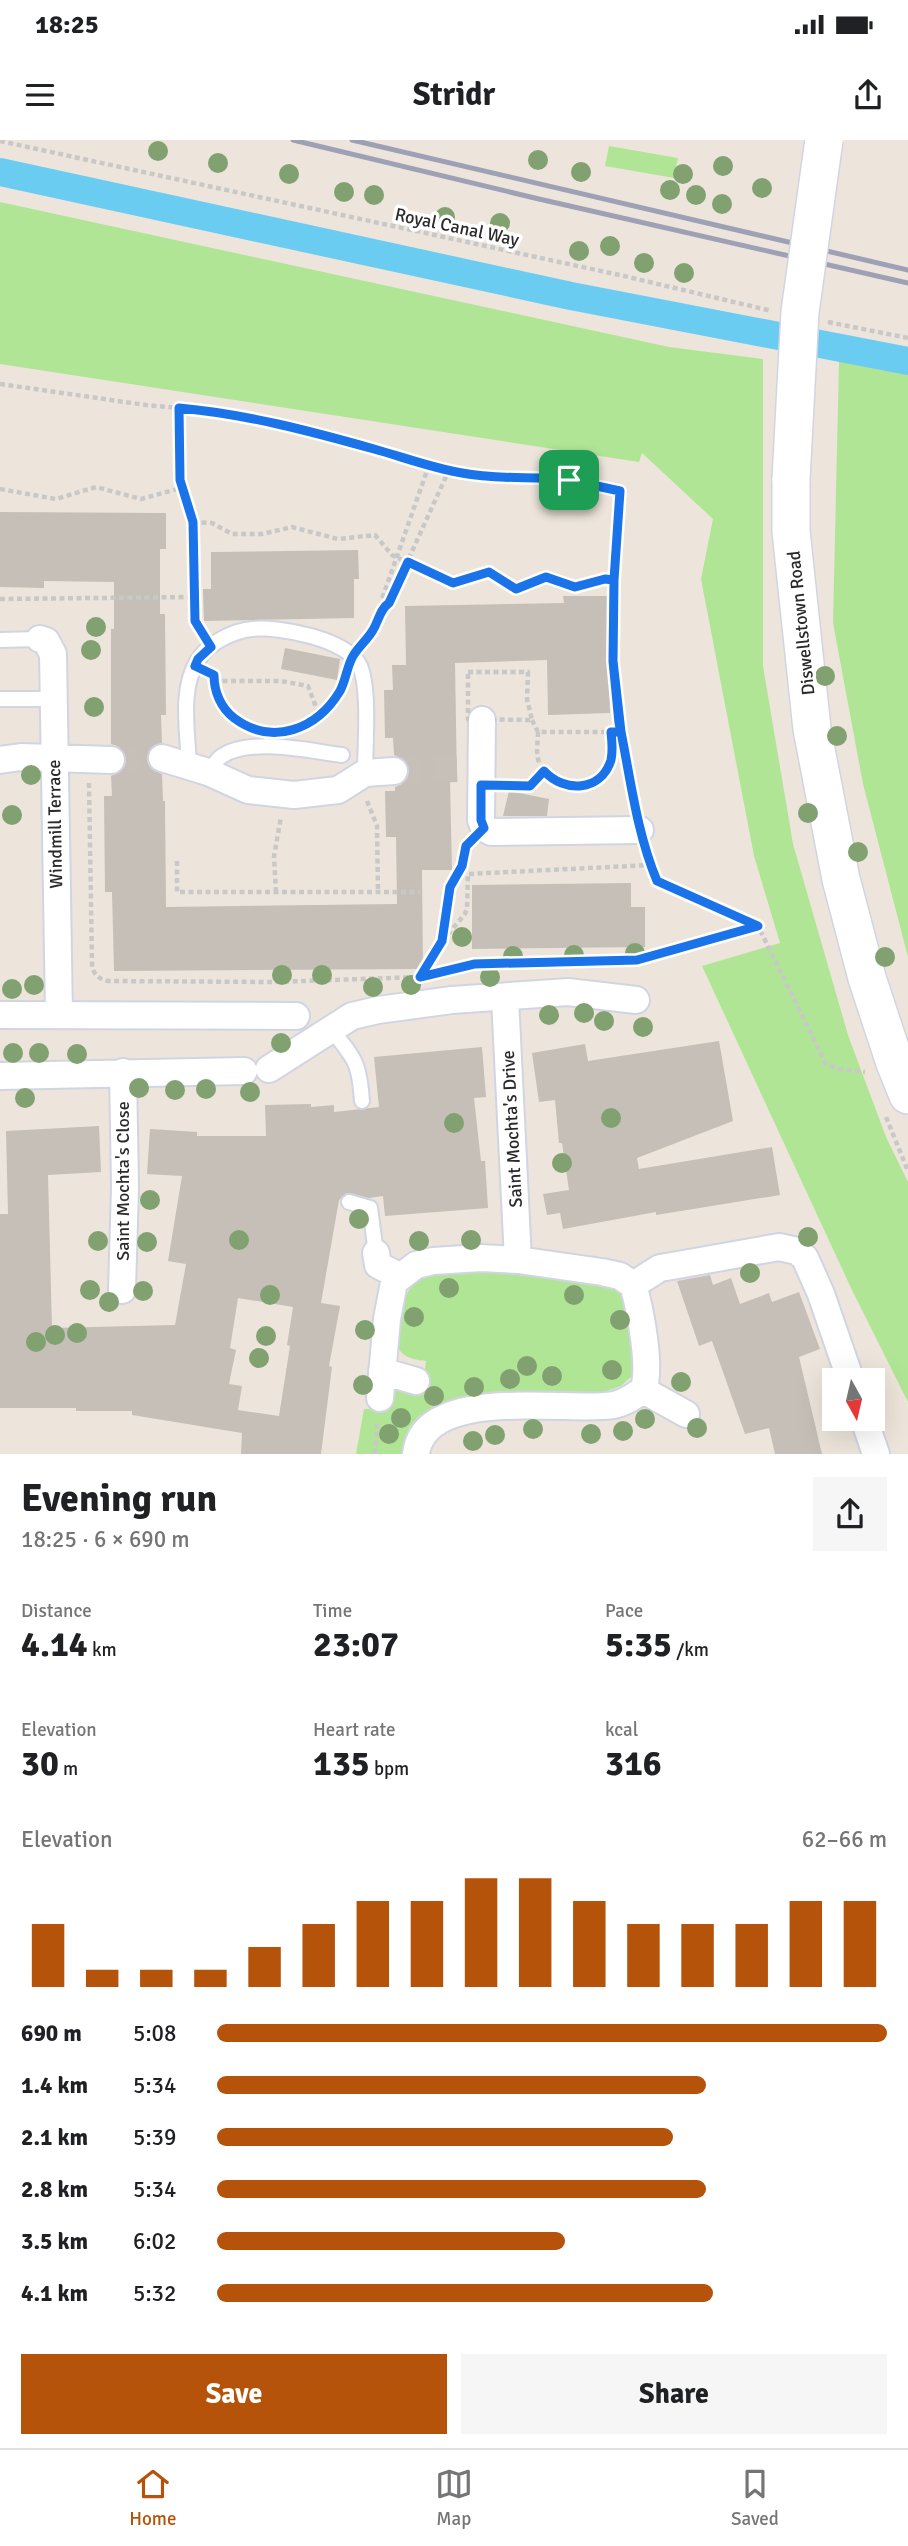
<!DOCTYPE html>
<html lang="en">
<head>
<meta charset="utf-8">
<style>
	body { margin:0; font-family:Signika,sans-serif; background:#f6f6f6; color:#202124; height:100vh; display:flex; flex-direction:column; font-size:26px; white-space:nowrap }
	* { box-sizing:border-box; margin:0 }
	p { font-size:23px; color:#757577 }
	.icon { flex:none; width:38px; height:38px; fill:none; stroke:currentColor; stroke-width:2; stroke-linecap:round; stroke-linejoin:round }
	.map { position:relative; height:1314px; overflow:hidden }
	.sheet { display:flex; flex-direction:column; background:#fff; flex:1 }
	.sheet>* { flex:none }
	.needle { width:46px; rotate:172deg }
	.fabs { position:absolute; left:822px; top:1228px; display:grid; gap:14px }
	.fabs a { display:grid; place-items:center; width:63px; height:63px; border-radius:0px; background:#fff; box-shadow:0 7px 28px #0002; font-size:35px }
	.pin { position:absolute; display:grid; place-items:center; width:60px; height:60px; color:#fff; margin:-30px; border-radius:14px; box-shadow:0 4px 10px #0006 }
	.round { display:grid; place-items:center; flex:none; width:74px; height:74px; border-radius:0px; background:#f6f6f6 }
	.headline { display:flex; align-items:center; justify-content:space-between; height:119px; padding:0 21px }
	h1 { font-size:38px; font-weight:700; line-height:52px }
	.metrics { display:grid; grid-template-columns:repeat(3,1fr); gap:10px; height:119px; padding:7px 21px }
	.metrics div { display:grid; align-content:center }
	.metrics b { font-size:35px; font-weight:700 }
	.metrics small { font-size:19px; font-weight:400 }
	.metrics p { font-size:19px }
	.chart { height:196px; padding:14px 21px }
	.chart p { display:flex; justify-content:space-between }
	.chart svg { width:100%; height:126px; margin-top:7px; stroke:#b45309; stroke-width:6 }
	.cta { display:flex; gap:14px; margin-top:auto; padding:14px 21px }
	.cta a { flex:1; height:80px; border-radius:0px; background:#b45309; color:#fff; font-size:28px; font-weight:700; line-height:80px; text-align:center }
	.cta a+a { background:#f6f6f6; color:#202124 }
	ul { padding:0 21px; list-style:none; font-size:23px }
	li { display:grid; grid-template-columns:112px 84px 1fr; align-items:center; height:52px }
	li i { height:18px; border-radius:9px; background:#b45309 }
	.status { display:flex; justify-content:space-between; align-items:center; height:49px; padding:0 35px; background:#fff; direction:ltr }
	.status svg { height:19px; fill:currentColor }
	header { display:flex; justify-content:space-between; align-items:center; height:91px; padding:0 21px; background:#fff; font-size:32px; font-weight:700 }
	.dock { display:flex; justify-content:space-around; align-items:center; height:98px; border-top:2px solid #e0e0e0; background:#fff; font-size:19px; color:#757577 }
	.dock a { display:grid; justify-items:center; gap:4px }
	.dock .selected { color:#b45309 }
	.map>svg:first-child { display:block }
	.green { fill:#b0e596 }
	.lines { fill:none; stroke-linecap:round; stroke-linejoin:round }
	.canal { stroke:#6bccf2; stroke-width:28 }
	.building { fill:#c5bfb8; fill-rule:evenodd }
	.street-tunnel { stroke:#c6c0b8; stroke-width:26; stroke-dasharray:26 13; stroke-linecap:butt }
	.lane-casing { stroke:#d1d4e3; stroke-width:18 }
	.street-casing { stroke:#d1d4e3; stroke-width:30 }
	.secondary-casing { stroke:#d1d4e3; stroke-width:40 }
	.path { stroke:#c8c8c8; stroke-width:4.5; stroke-dasharray:5 3.5; stroke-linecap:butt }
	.lane { stroke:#fff; stroke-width:14 }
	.street { stroke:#fff; stroke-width:26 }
	.secondary { stroke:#fff; stroke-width:37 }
	.rail { stroke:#9ea1b5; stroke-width:5 }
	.secondary-bridge-casing { stroke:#d1d4e3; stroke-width:40; stroke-linecap:butt }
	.secondary-bridge { stroke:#fff; stroke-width:37 }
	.tree { fill:#81a170 }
	.route-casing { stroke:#fff; stroke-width:14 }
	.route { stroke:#1a73e8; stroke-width:9 }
	.labels { text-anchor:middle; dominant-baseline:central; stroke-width:7; stroke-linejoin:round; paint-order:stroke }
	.street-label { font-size:18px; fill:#2a2a2a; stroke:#fff }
</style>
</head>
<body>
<div class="status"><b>18:25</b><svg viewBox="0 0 49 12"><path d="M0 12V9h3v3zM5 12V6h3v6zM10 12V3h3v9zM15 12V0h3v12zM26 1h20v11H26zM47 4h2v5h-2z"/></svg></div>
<header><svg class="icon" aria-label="menu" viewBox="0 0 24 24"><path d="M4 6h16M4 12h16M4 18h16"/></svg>Stridr<svg class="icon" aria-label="share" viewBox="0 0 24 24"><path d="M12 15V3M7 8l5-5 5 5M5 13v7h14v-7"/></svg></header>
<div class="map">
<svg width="908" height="1314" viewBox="0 0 908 1314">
	<rect width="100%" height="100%" fill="#ede5db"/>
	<path class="green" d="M609,6L678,18L674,38L605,26Z
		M0,62L669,207L763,219V526L793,704L848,895L886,997L908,1042V1262L851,1148L702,826L780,803L754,716L701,439L713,379L642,313L639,322L0,224Z
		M839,221L908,235V817L863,644L833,483Z
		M471,1130L611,1145L620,1151L624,1157L633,1203V1235L621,1246L604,1252L501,1251L454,1260L433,1268L419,1276L409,1288L404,1302V1314H356L364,1269L385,1268L388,1255L403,1247L423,1246L426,1221C418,1220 407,1219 401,1212C386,1194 404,1148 421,1137C434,1129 456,1131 471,1130Z"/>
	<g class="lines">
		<path class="canal" d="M0,32L571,156L908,221"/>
	</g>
	<path class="building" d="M0,372L166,373V409H160V474H165L166,575H161L162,603L151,607L147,621L151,629L162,634L163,661H165L166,767L397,764L396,697H386L385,651H395V647L402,644L408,638L410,631L407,622L394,615L393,598H385L384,550H393L392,525H406L405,466L564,463L563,456H607L610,573L548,575L547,520L455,523L457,642H450L452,730H422L423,829L114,831L112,752H105L104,656H112L111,636L124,629L127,620L120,607L111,604V489H114V442L44,441V448L0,447Z
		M358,410L359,439H354V478L204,481L203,449H211V412Z
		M285,508L340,519L337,540L281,529Z
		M509,651L549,659L547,676H503Z
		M631,743V767H645V807L472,809V745Z
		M719,901L733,981L637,1018L639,1029L772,1007L780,1055L656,1075V1072L563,1089L560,1073L547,1075L543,1054L569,1050L562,1003H559L555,960L539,962L532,913L585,904L588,921Z
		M482,907L486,957L474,958L481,1021H485L488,1068L385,1076L383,1056L369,1058L347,1053L339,1060L321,1163L340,1166L329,1226L332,1227L321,1314H241L242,1293L132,1275V1271H76V1268H0V1074H8L6,991L99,986L101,1032L48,1035L52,1188L175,1185L186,1124L168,1121L182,1036L147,1034L150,989L197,992V996H266L265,965L311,964V967L334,965V972L379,967L374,917ZM238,1158L293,1167L287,1205L290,1206L279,1276L238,1270L242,1246L229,1244L236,1210L230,1208Z
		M710,1135L713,1145L731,1138L740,1164L769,1153L772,1162L799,1152L820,1209L799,1217L822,1314H775L769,1288L745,1294L712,1201L699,1206L677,1141Z"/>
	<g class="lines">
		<path class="street-tunnel" d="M111,620L162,618
			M394,631L457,629"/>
		<g class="lane-casing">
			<path id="lane" d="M0,500L40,499
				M0,559H53
				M189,626C188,593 179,549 198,520C208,503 233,491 252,489C279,486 348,499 360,526C370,550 365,605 365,633
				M208,632C213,627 217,619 222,616C250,597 310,611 342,615
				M330,888C355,919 359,921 362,961
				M349,1062L370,1068L376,1113"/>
		</g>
		<g class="street-casing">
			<path id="street" d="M40,499L46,501L53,514L59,875
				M482,580L481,680L484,688L491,692L640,690
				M162,618L208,632L248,650L294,655L338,650L365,633L394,631
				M0,620L21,617L111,620
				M505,858L518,1120
				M0,875L296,876
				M269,929L352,876L378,870L452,860L568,852L636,860
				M0,936L244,931
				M376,1113L378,1125L399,1136
				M633,1145L660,1128L672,1126L779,1107L797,1111L805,1118L821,1154L851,1241
				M122,1150L125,1047L123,932
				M382,1231L416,1241
				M643,1250L686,1274
				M380,1258L387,1179L394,1142L416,1125L433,1121L481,1118L518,1120L602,1132L620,1136L633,1145C640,1168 652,1229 643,1250C634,1256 625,1263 614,1265C568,1273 424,1244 416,1314
				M864,1279L876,1314"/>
		</g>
		<g class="secondary-casing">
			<path id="secondary" d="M791,339V391L812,589L841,739L867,838L895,923L908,955"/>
		</g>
		<path class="path" d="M0,1L624,136L772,171
			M828,182L908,198
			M0,244L146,265L215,271L301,289L460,333L497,338L532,336L569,340L620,351C616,407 610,465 613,522C616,570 626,617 635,664
			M179,268L180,340L193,382L195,481L201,492
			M429,325L382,459L383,466L389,462L449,330
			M0,349L56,359L96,347L141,359L181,348
			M193,382L212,383L232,394H262L292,387L338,399L375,395L392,415L452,444L489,432L516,449L546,437L575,447L605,439L614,440
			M0,459L194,457
			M364,503L373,492L383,466
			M468,532H528L527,559L532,580L468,579Z
			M212,534L220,563L235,578L252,586
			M214,541H281L308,546L319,575
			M532,580L538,592H621
			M298,588C318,580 335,564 343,544
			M538,592C538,601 536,610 538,619C549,654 601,656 611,619C613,611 611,601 611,592
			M89,643L92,824C93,834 98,839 108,841L274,842L420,837L443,800L465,774L467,768L468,734L651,725
			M506,645L530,646L544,632
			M367,661L377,686L378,752
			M647,714L657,741L758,786L826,924L839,929L865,932
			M177,721V752H420
			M276,752L274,716L281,677
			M442,800L450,747L462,726L467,705
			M428,835L474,824L637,820L758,786
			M886,977L908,1031
			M375,1314L378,1280"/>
		<use href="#lane" class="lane"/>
		<use href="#street" class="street"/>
		<use href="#secondary" class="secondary"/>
		<path class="rail" d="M293,0L539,59L908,143
			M352,0L908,130"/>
		<g class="secondary-bridge-casing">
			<path id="secondary-bridge" d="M791,339L800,172L824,0"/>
		</g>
		<use href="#secondary-bridge" class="secondary-bridge"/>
	</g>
	<g class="tree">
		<circle cx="158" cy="11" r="10"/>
		<circle cx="538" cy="20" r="10"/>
		<circle cx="218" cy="23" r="10"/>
		<circle cx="723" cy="26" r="10"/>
		<circle cx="581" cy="32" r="10"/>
		<circle cx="289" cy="34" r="10"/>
		<circle cx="683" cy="34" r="10"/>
		<circle cx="762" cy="48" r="10"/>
		<circle cx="670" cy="50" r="10"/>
		<circle cx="344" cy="52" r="10"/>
		<circle cx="374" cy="55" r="10"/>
		<circle cx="696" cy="55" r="10"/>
		<circle cx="722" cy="64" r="10"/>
		<circle cx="445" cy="77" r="10"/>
		<circle cx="500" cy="83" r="10"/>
		<circle cx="610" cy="106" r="10"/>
		<circle cx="579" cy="111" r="10"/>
		<circle cx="644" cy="123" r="10"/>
		<circle cx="684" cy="133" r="10"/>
		<circle cx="96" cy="487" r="10"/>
		<circle cx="91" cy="510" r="10"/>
		<circle cx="825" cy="536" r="10"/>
		<circle cx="94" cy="567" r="10"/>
		<circle cx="837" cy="596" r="10"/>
		<circle cx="31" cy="635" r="10"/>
		<circle cx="808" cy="673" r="10"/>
		<circle cx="12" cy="675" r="10"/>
		<circle cx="858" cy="712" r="10"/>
		<circle cx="462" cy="797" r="10"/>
		<circle cx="635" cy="813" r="10"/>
		<circle cx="574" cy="815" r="10"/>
		<circle cx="513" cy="816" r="10"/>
		<circle cx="885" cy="817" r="10"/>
		<circle cx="282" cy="835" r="10"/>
		<circle cx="322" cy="835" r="10"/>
		<circle cx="490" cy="837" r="10"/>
		<circle cx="34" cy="845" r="10"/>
		<circle cx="411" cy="845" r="10"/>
		<circle cx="373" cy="847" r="10"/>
		<circle cx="12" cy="849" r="10"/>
		<circle cx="584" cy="873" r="10"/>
		<circle cx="549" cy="875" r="10"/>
		<circle cx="604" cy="881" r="10"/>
		<circle cx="643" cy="887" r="10"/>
		<circle cx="281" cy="903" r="10"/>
		<circle cx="13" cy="913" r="10"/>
		<circle cx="39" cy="913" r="10"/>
		<circle cx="77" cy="914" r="10"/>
		<circle cx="139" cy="948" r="10"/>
		<circle cx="206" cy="949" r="10"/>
		<circle cx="175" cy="950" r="10"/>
		<circle cx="250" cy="952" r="10"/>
		<circle cx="25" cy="958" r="10"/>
		<circle cx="611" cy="978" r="10"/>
		<circle cx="454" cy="983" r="10"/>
		<circle cx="562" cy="1023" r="10"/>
		<circle cx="150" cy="1060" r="10"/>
		<circle cx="359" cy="1079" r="10"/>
		<circle cx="808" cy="1097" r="10"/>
		<circle cx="239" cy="1100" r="10"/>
		<circle cx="471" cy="1100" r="10"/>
		<circle cx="98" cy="1101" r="10"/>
		<circle cx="419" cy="1101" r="10"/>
		<circle cx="147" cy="1102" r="10"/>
		<circle cx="750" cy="1133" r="10"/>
		<circle cx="449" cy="1148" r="10"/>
		<circle cx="90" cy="1150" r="10"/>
		<circle cx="143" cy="1151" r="10"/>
		<circle cx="270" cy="1155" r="10"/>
		<circle cx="574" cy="1155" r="10"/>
		<circle cx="109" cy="1162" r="10"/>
		<circle cx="414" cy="1177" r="10"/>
		<circle cx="620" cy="1180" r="10"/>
		<circle cx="365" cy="1190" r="10"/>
		<circle cx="77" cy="1193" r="10"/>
		<circle cx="55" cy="1195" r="10"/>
		<circle cx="266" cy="1196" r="10"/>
		<circle cx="36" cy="1202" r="10"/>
		<circle cx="259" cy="1218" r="10"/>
		<circle cx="527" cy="1226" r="10"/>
		<circle cx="612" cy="1230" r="10"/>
		<circle cx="552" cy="1236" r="10"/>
		<circle cx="510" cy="1239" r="10"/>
		<circle cx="681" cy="1242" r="10"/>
		<circle cx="363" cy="1245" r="10"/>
		<circle cx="474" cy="1247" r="10"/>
		<circle cx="434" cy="1256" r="10"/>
		<circle cx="401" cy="1278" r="10"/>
		<circle cx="645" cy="1279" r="10"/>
		<circle cx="697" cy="1288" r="10"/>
		<circle cx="533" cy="1289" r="10"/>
		<circle cx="623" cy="1291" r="10"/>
		<circle cx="389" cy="1294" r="10"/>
		<circle cx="591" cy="1294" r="10"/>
		<circle cx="495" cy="1295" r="10"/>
		<circle cx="473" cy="1301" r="10"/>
	</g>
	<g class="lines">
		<g class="route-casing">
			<path id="route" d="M569,340C533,336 497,340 462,333C432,328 403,317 374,309C310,291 246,274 179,268L180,340L193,382L195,481L211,507L198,519L195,526L214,535C214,552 221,568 234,578C273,607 317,589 340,551C346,540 347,526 353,516C359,506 368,499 373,490C379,480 380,469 389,463L408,422L453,443L489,432L516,449L546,437L575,447L605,439L614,440L613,521L621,592H611C612,601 613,611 611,620C601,652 564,653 544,631L530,646L481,645V680L484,688L466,706L462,726L450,747L442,801L420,837L474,824L637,820L758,786L657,741C637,693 631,642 621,592L619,583L613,521L614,440L620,351L569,340"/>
		</g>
		<use href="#route" class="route"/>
	</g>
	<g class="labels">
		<g class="street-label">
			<text transform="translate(457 87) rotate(12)">Royal Canal Way</text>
			<text transform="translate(801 483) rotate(-96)">Diswellstown Road</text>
			<text transform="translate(55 684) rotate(-91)">Windmill Terrace</text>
			<text transform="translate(512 989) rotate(-93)">Saint Mochta's Drive</text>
			<text transform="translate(123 1041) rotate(-90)">Saint Mochta's Close</text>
		</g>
	</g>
</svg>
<div class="fabs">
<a><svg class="needle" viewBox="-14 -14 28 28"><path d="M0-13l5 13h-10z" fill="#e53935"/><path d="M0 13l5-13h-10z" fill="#757577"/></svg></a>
</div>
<div class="pin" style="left:569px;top:340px;background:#1e9e55"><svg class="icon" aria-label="arrive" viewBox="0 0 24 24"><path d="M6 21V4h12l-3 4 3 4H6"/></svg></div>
</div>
<section class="sheet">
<div class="headline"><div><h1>Evening run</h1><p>18:25 · 6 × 690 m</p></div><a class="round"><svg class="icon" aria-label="share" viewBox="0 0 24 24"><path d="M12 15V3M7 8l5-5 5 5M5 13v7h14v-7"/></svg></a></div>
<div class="metrics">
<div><p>Distance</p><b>4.14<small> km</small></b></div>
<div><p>Time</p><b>23:07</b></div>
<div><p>Pace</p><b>5:35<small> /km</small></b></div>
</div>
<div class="metrics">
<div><p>Elevation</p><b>30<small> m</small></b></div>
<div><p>Heart rate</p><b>135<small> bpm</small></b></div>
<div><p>kcal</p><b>316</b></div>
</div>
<div class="chart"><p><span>Elevation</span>62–66 m</p>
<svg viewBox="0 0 160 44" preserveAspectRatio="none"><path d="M5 44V22M15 44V38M25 44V38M35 44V38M45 44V30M55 44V22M65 44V14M75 44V14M85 44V6M95 44V6M105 44V14M115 44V22M125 44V22M135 44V22M145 44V14M155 44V14"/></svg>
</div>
<ul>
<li><b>690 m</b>5:08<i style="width:100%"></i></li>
<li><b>1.4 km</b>5:34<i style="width:73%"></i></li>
<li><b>2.1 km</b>5:39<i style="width:68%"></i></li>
<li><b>2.8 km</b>5:34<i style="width:73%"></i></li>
<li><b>3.5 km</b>6:02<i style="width:52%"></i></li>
<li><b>4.1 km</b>5:32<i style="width:74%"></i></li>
</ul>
<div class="cta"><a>Save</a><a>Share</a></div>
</section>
<nav class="dock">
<a class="selected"><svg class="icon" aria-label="home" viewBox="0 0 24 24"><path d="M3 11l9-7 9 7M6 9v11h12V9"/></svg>Home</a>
<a><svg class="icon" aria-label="map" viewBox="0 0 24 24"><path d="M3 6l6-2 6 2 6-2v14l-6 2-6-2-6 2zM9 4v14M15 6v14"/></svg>Map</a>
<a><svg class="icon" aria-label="saved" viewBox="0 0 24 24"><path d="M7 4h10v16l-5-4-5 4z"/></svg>Saved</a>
</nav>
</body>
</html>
